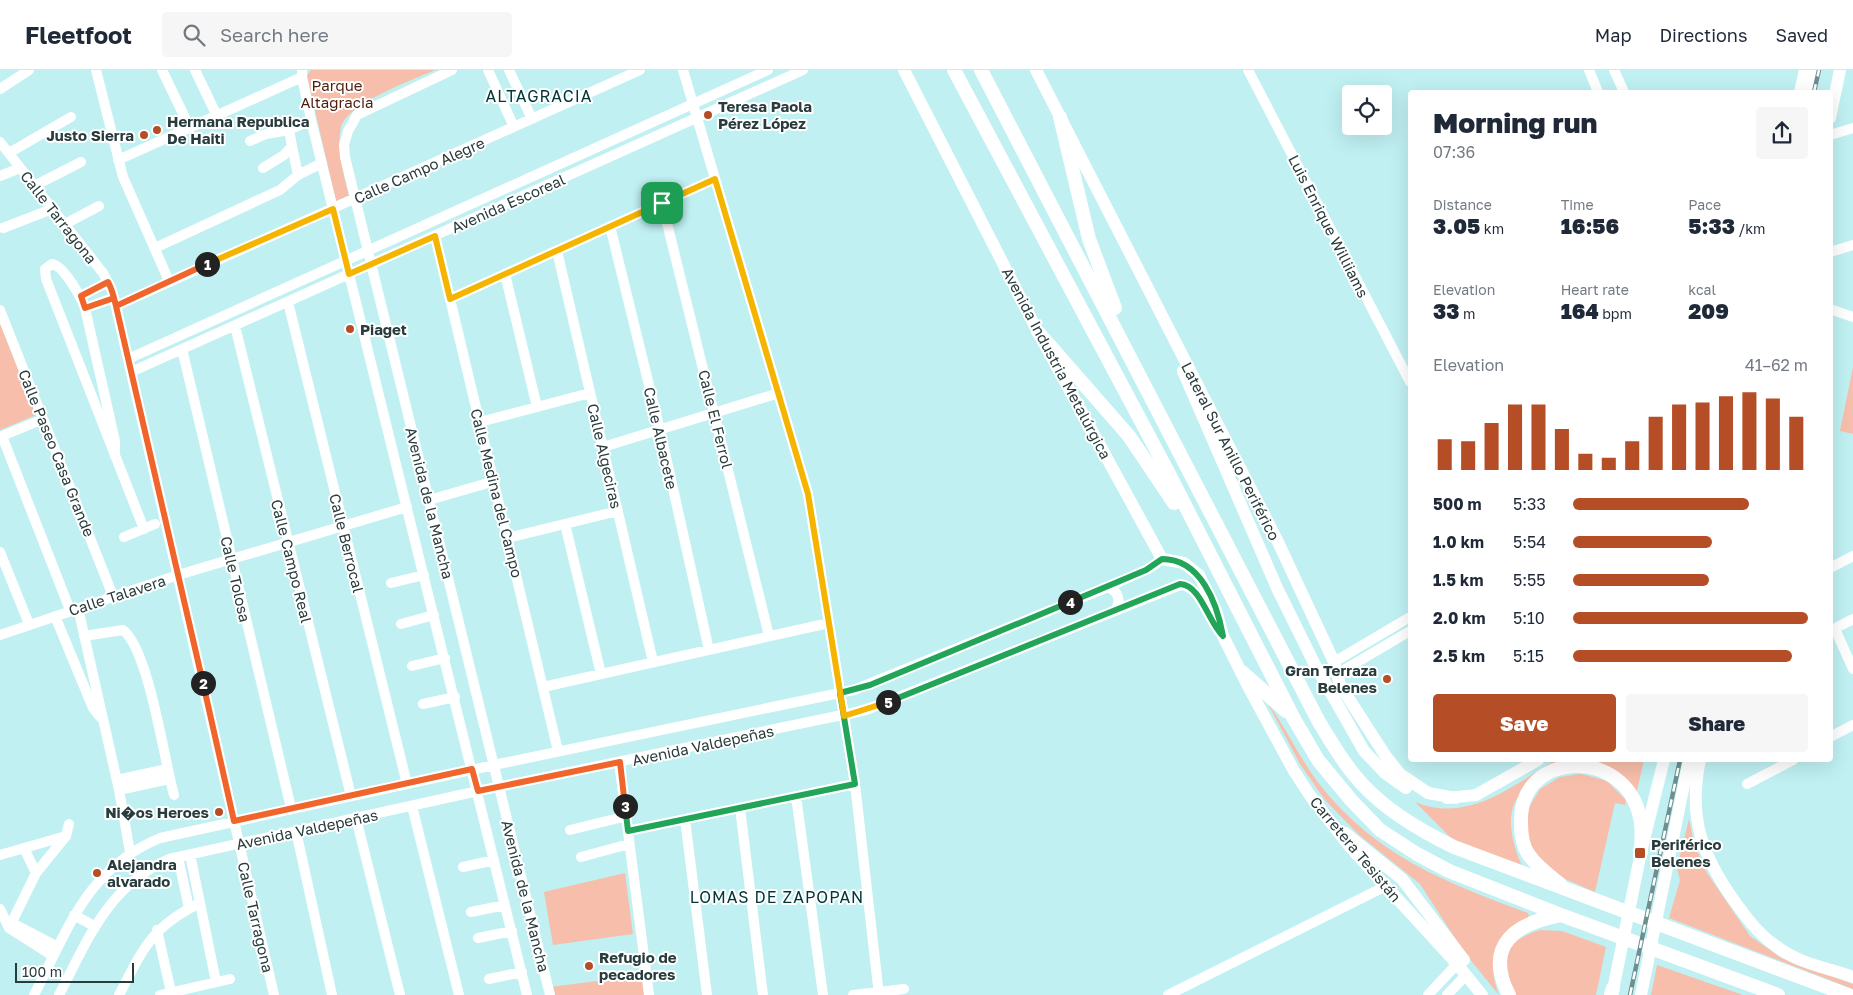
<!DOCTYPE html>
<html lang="en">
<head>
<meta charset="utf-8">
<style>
	body { margin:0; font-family:"Golos Text",sans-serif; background:#f6f6f7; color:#1f2937; height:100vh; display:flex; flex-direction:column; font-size:19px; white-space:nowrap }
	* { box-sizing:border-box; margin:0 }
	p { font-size:16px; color:#747a83 }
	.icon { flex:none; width:28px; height:28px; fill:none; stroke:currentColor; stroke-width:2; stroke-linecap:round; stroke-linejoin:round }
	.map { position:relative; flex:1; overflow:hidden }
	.side { position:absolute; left:1408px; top:20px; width:425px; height:672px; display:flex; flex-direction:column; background:#fff; border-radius:5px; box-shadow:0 5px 20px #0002 }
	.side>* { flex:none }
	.buttons { position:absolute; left:1342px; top:15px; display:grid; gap:10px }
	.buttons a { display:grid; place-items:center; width:50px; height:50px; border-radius:5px; background:#fff; box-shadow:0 5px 20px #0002; font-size:25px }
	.scale { position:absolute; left:15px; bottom:12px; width:119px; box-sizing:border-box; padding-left:5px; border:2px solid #293c3d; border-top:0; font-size:14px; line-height:18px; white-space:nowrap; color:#293c3d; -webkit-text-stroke:4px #fff; paint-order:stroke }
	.pin { position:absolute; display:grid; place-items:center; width:42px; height:42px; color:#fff; margin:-21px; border-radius:10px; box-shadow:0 2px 8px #0006 }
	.km { position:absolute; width:25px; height:25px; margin:-12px; border-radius:50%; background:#222; color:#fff; font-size:14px; line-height:25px; text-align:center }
	.round { display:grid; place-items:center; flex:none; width:52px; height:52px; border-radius:5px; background:#f6f6f7 }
	.overview { display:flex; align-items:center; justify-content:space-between; height:85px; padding:0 25px }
	h1 { font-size:28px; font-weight:800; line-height:38px }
	.stats { display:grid; grid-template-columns:repeat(3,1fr); gap:8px; height:85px; padding:5px 25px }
	.stats div { display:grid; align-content:center }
	.stats b { font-size:21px; font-weight:800 }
	.stats small { font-size:14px; font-weight:400 }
	.stats p { font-size:14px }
	.chart { height:140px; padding:10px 25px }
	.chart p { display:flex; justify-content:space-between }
	.chart svg { width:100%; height:90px; margin-top:5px; stroke:#b54e26; stroke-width:6 }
	.button { display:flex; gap:10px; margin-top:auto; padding:10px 25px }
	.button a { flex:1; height:58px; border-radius:5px; background:#b54e26; color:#fff; font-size:20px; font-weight:800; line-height:58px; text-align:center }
	.button a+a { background:#f6f6f7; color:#1f2937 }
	ul { padding:0 25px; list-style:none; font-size:16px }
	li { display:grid; grid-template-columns:80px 60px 1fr; align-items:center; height:38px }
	li i { height:12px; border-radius:6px; background:#b54e26 }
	header { display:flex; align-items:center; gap:30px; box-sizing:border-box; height:70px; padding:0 25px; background:#fff; border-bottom:1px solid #e0e1e3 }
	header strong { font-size:24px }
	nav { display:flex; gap:28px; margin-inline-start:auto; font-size:18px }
	.search { width:350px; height:45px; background:#f6f6f7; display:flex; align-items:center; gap:12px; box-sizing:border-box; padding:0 18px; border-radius:5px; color:#747a83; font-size:19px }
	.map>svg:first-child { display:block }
	.green { fill:#f7beab }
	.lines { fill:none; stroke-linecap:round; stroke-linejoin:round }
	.minor { stroke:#fff; stroke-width:10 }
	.major { stroke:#fff; stroke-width:12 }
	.highway { stroke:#fff; stroke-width:14 }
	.rail-casing { stroke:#6e8e90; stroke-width:4.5 }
	.rail { stroke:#fff; stroke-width:2.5; stroke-dasharray:8; stroke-linecap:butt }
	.split-1-casing { stroke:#fff; stroke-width:10 }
	.split-2-casing { stroke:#fff; stroke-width:10 }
	.split-3-casing { stroke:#fff; stroke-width:10 }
	.split-4-casing { stroke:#fff; stroke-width:10 }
	.split-5-casing { stroke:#fff; stroke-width:10 }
	.split-6-casing { stroke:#fff; stroke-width:10 }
	.split-1 { stroke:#f5b400; stroke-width:6 }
	.split-2 { stroke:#f0652b; stroke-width:6 }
	.split-3 { stroke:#f0652b; stroke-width:6 }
	.split-4 { stroke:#22a559; stroke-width:6 }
	.split-5 { stroke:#22a559; stroke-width:6 }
	.split-6 { stroke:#f5b400; stroke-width:6 }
	.poi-dot { fill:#b54e26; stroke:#fff; stroke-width:2 }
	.labels { text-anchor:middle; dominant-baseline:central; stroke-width:4; stroke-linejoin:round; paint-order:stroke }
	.park-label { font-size:15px; fill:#4f1e0b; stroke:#fff }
	.poi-label { font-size:15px; font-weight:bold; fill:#293c3d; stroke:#fff; text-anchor:start }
	.street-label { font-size:15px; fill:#293c3d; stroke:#fff }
	.neighbourhood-label { font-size:16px; letter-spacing:1px; fill:#023537; stroke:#fff }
</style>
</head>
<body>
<header>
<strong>Fleetfoot</strong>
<div class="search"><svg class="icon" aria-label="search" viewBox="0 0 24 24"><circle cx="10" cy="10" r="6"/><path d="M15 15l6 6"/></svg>Search here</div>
<nav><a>Map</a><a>Directions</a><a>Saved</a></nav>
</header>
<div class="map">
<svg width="1853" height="925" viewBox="0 0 1853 925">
	<rect width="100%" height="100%" fill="#c0f0f2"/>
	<path class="green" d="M311,0H435C413,10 348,33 341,57C336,78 344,106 349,126L336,131L307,6Z
		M0,253L36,345L0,360Z
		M1853,297V364L1840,361Z
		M1267,632C1287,659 1300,689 1320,715C1376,786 1447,813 1528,843L1529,847C1503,874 1483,884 1499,925L1464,882L1420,814L1358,764L1325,730L1300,694Z
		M1555,690H1644L1636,725C1622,708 1598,681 1573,692C1564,695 1555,703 1547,708C1539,712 1527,717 1521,724C1502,743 1514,780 1524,800L1453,770L1415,732C1467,754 1513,716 1555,690Z
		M1581,704L1607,711L1626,730L1625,735L1615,733L1595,822L1558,806L1530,780L1527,770L1528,739L1540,719L1560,707Z
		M1689,749L1694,773L1705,800L1750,866L1781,888L1853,914V919L1669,848L1680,810L1677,798Z
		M625,803L633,864L553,875L544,822Z
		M1540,860L1562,861L1606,877L1596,925H1514C1504,891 1500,872 1540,860Z
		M1657,895L1743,925H1651Z
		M643,905L646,925H554L551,917Z"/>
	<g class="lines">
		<path class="minor" d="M96,0L123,107L169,211
			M162,0L190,58
			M195,0L217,46
			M302,0V7L311,50L527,925
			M452,0L357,45L348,61L344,75L345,87L550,925
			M488,0L514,57
			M509,0L532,49
			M683,0L808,424L855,714L879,925
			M1248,0L1410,312
			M1589,0L1598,22
			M1614,0L1624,22
			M0,19L29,0
			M1830,65L1853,58
			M250,71L266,64L289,60L311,50
			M0,72L103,203L112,220L274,925
			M292,76L298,105
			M9,83L71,47
			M118,90L302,7
			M263,98L284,85L292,76L289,60
			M0,106L20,98
			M34,116L81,92
			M662,133L769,566
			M65,154L99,136
			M610,156L660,360L709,580
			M3,158L52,139
			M435,166L558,681
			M155,178L280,120L298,105L322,93
			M557,181L653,592
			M1830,182L1853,175
			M505,204L537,337
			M81,226L108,212
			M450,229L715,109
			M288,232L407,714
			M116,236L640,0
			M85,238L114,228
			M1830,239L1853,247
			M0,240L113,526
			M235,256L351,726
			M182,279L291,738
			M128,289L768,0
			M131,302L803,0
			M480,352L590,323
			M2,366L70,540
			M0,367L43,349
			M603,377L779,323
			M115,386V371L85,238C81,227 64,196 52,194L45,199L46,209L144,459
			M429,430L495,411
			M565,454L601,604
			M124,467L155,454
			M508,468L618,441
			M0,482L29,554
			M1830,498L1853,486
			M391,513L424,505
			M1108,517C1118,521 1122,531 1115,540
			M78,538L119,720L130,782
			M55,546L93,638L100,647
			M401,554L434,545
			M1835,559L1853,599
			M1830,561L1853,549
			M0,565L178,505L407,437
			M84,566L123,560C149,580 164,690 174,725
			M1334,592L1410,547
			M412,596L445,588
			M1337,604L1410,561
			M543,617L829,553
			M423,634L455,627
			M1830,667L1853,655
			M619,692L649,925
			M117,710L167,699
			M1747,714L1793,690
			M119,720L169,709
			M796,726L823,925
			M412,736L459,925
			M740,738L763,925
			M356,748L400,925
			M685,749L707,925
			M570,760L627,746
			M296,761L332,925
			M628,761L855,714
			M24,778L36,803
			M190,784L216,912
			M0,785L66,766
			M178,787L189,838
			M581,787L629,774
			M463,797L494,790
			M0,839L9,858L53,886
			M471,842L505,835
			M74,845L94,856
			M10,852L58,877
			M9,858L36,803L66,766L69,754
			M157,860L171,922
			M478,868L512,861
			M489,909L522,902
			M34,925C68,860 86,799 160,768L494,695L854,620L1108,517L1150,498L1162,489
			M59,925C88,869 108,816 169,789L478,721L866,640L1180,515C1201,515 1208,552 1223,566
			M119,925C143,879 151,857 200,833
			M160,925L230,909
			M853,925L904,919
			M1168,925L1386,816
			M1428,925L1457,894
			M1447,925L1466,905"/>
		<path class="major" d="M904,0L1038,262L1162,489L1184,493L1199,505L1216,540L1223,566L1250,620L1294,701L1311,727L1350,777L1457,894L1482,925
			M1036,0L1278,472L1334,592L1340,615L1385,685L1400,704L1428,723L1456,728
			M1800,22L1805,0
			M1810,22L1815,0
			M1830,48L1840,0
			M1183,301L1277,518L1315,595L1364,681L1385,703L1406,718
			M1700,690C1688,745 1701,784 1733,829C1745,846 1758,864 1776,876C1797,893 1828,898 1853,907
			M1447,728L1476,725L1538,690
			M1345,763L1402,809L1464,890
			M1612,925L1641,782L1664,690
			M1641,925L1689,690"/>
		<path class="highway" d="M954,0L1167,400L1294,649L1318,690L1351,730L1380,760L1417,784L1449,801L1561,845L1778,925
			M981,0L1319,652C1332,673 1345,696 1363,715C1388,742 1421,761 1454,777L1848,925
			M1060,47L1089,169L1115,238
			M1038,262L1129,366L1174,433
			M1242,602L1286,641
			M1560,814C1549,805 1537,797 1529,785C1522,776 1521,763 1521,753C1518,680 1626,676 1640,748C1643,759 1641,771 1641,782
			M1509,925C1483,875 1516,853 1561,845
			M1611,925L1613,918"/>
		<g class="rail-casing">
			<path id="rail" d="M1814,22L1819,0
				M1630,925L1680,690"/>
		</g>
		<use href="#rail" class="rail"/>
	</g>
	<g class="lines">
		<g class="split-1-casing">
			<path id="split-1" d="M207,194L333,139L349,204L435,166L450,229L662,133"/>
		</g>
		<g class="split-2-casing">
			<path id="split-2" d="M203,613L116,236C114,227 112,219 108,212L81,226L85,238L114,228L116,236L207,194"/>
		</g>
		<g class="split-3-casing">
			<path id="split-3" d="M203,613L234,751L472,699L478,721L620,692L625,736"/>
		</g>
		<g class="split-4-casing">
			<path id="split-4" d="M625,736L628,761L855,714L840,623L870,615L1070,532"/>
		</g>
		<g class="split-5-casing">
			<path id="split-5" d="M888,632L1180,514C1201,515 1208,552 1223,566C1217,533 1201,489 1162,489L1146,500L1070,532"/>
		</g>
		<g class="split-6-casing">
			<path id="split-6" d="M662,133L715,109L808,424L844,646L888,632"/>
		</g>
		<use href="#split-1" class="split-1"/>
		<use href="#split-2" class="split-2"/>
		<use href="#split-3" class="split-3"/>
		<use href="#split-4" class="split-4"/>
		<use href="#split-5" class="split-5"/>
		<use href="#split-6" class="split-6"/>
	</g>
	<g class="poi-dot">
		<circle cx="708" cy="45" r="5"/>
		<circle cx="157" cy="60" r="5"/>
		<circle cx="144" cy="65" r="5"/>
		<circle cx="350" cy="259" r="5"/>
		<circle cx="1387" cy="609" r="5"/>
		<circle cx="219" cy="742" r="5"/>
		<rect x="1634" y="777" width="12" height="12" rx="2.5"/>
		<circle cx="97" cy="803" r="5"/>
		<circle cx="589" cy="896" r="5"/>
	</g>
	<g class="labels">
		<g class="park-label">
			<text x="337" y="15">Parque<tspan x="337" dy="17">Altagracia</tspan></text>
		</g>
		<g class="poi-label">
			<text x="718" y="36">Teresa Paola<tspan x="718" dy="17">Pérez López</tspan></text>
			<text x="167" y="51">Hermana Republica<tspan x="167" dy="17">De Haiti</tspan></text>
			<text x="134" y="65" text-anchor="end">Justo Sierra</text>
			<text x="360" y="259">Piaget</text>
			<text x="1377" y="600" text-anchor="end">Gran Terraza<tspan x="1377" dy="17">Belenes</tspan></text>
			<text x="209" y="742" text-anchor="end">Ni�os Heroes</text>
			<text x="1651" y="774">Periférico<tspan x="1651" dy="17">Belenes</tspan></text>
			<text x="107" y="794">Alejandra<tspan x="107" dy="17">alvarado</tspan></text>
			<text x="599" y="887">Refugio de<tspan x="599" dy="17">pecadores</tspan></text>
		</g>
		<g class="street-label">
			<text transform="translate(419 100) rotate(-24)">Calle Campo Alegre</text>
			<text transform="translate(508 133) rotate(-24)">Avenida Escoreal</text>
			<text transform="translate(59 147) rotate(52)">Calle Tarragona</text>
			<text transform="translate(1329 156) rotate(63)">Luis Enrique Williiams</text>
			<text transform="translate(1057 293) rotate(62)">Avenida Industria Metalúrgica</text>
			<text transform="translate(716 349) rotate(76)">Calle El Ferrol</text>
			<text transform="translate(661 368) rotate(77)">Calle Albacete</text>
			<text transform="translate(1231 381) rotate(63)">Lateral Sur Anillo Periférico</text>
			<text transform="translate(57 383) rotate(68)">Calle Paseo Casa Grande</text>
			<text transform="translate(605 386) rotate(77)">Calle Algeciras</text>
			<text transform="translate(497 423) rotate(76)">Calle Medina del Campo</text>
			<text transform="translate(430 433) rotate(76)">Avenida de la Mancha</text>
			<text transform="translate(347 473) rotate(76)">Calle Berrocal</text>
			<text transform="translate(292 491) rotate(76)">Calle Campo Real</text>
			<text transform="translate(236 509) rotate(77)">Calle Tolosa</text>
			<text transform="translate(117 525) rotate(-18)">Calle Talavera</text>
			<text transform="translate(703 675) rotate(-12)">Avenida Valdepeñas</text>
			<text transform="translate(307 759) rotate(-12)">Avenida Valdepeñas</text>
			<text transform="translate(1356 779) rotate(50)">Carretera Tesistán</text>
			<text transform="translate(526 826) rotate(76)">Avenida de la Mancha</text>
			<text transform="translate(256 847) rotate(77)">Calle Tarragona</text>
		</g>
		<g class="neighbourhood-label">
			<text x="539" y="26">ALTAGRACIA</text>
			<text x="777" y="827">LOMAS DE ZAPOPAN</text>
		</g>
	</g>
</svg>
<div class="buttons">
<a><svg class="icon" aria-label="locate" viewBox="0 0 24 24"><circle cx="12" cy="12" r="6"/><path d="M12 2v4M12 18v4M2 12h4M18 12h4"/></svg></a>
</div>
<div class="scale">100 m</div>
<div class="pin" style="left:662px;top:133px;background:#1e9e55"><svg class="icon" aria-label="arrive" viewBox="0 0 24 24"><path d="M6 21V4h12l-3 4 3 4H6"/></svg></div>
<b class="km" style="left:207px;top:194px">1</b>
<b class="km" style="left:203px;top:613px">2</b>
<b class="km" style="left:625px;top:736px">3</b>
<b class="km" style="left:1070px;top:532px">4</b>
<b class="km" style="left:888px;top:632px">5</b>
<section class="side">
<div class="overview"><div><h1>Morning run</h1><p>07:36</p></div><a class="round"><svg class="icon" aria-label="share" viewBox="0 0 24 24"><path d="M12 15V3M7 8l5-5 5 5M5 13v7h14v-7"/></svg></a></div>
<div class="stats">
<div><p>Distance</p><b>3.05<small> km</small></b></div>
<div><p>Time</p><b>16:56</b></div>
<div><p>Pace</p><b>5:33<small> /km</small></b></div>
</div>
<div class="stats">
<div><p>Elevation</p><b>33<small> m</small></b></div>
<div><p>Heart rate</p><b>164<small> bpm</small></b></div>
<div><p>kcal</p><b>209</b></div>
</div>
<div class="chart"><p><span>Elevation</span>41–62 m</p>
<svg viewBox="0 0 160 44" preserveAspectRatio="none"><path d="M5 44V29M15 44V30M25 44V21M35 44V12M45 44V12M55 44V24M65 44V36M75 44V38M85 44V30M95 44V18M105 44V12M115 44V11M125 44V8M135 44V6M145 44V9M155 44V18"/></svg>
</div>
<ul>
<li><b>500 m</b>5:33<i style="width:75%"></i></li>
<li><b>1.0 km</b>5:54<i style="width:59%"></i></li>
<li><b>1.5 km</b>5:55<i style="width:58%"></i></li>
<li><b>2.0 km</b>5:10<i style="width:100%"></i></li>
<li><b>2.5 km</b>5:15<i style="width:93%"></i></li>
</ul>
<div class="button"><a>Save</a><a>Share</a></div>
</section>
</div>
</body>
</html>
